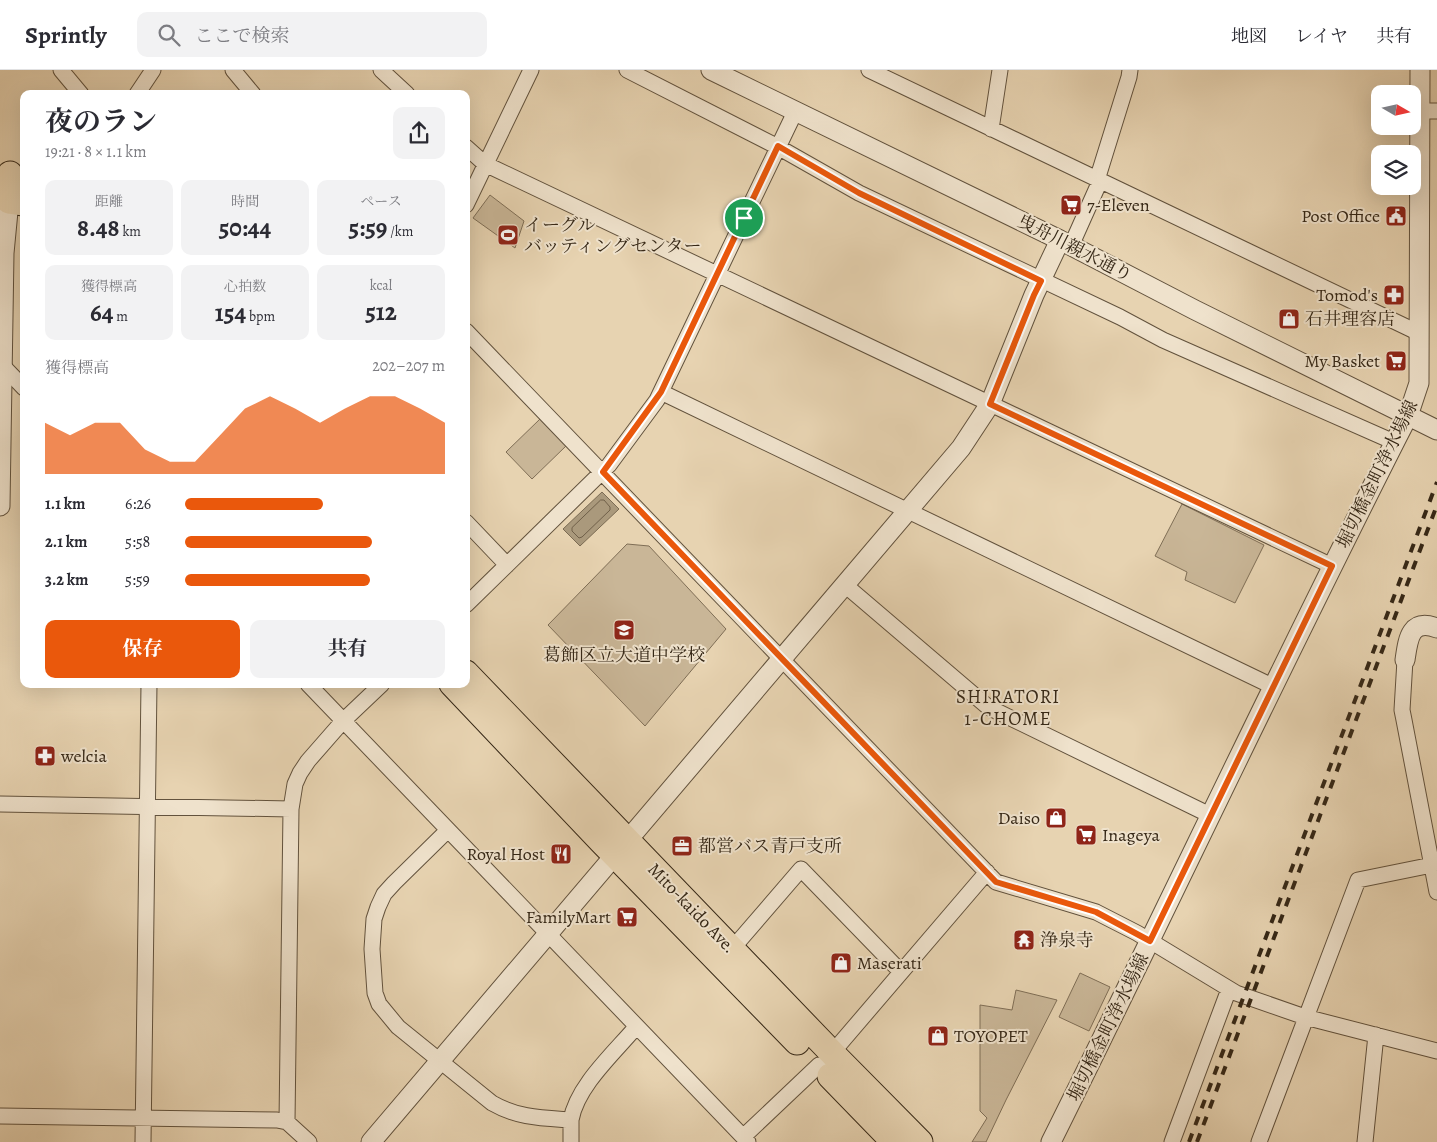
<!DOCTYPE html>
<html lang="ja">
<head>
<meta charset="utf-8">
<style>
	body { margin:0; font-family:Alegreya,"Noto Serif JP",serif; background:#f2f2f3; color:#2b2b33; height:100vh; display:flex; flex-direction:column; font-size:19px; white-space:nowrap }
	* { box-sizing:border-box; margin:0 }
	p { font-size:16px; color:#7c7c81 }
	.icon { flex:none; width:28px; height:28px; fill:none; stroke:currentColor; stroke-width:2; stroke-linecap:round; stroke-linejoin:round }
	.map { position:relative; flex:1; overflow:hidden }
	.details { position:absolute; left:20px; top:20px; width:450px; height:598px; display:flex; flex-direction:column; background:#fff; border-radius:10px; box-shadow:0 5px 20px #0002 }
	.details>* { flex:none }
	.needle { width:32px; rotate:99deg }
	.fabs { position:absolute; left:1371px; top:15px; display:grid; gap:10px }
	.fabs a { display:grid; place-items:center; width:50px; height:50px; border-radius:10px; background:#fff; box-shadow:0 5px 20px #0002; font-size:25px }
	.pin { position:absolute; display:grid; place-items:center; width:42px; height:42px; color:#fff; margin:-21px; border:2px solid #fff; border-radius:50%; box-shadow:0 1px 5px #0007 }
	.round { display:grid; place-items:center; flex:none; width:52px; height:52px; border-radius:10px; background:#f2f2f3 }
	.overview { display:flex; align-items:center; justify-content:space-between; height:85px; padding:0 25px }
	h1 { font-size:28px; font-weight:700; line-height:38px }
	.stats { display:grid; grid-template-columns:repeat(3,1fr); gap:8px; height:85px; padding:5px 25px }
	.stats div { display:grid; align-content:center; border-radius:10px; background:#f2f2f3; text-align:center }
	.stats b { font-size:25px; font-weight:700 }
	.stats small { font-size:14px; font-weight:400 }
	.stats p { font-size:14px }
	.chart { height:140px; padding:10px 25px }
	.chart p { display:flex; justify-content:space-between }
	.chart svg { width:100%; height:90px; margin-top:5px; fill:#ea580c; opacity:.7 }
	.primary-button { display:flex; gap:10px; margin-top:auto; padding:10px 25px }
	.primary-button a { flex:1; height:58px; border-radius:10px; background:#ea580c; color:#fff; font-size:20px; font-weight:700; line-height:58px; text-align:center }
	.primary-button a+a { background:#f2f2f3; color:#2b2b33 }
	ul { padding:0 25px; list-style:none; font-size:16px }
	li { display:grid; grid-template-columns:80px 60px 1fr; align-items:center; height:38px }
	li i { height:12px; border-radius:6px; background:#ea580c }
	header { display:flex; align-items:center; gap:30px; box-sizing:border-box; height:70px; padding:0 25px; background:#fff; border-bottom:1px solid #e1e1e2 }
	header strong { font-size:24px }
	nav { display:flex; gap:28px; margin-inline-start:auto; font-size:18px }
	.search { width:350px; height:45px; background:#f2f2f3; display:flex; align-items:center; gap:12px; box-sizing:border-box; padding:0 18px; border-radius:10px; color:#7c7c81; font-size:19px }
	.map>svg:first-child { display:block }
	.green { fill:#c9b697; stroke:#7f6e56 }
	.water { fill:#aa997c; stroke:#7b6b53 }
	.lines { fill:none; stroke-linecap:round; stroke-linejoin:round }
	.shore { stroke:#706049; stroke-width:1 }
	.minor-casing { stroke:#62523d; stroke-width:17 }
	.tertiary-casing { stroke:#62523d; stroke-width:21 }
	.trunk-casing { stroke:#352716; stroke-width:27 }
	.minor { stroke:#efe2cc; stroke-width:15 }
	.tertiary { stroke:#efe2cc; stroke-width:19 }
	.trunk { stroke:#e7d3b1; stroke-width:25 }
	.rail { stroke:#352716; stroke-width:4; stroke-dasharray:9 9; stroke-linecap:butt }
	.route-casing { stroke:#fff; stroke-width:10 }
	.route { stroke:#ea580c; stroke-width:6 }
	.labels { text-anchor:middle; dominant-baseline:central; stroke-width:4; stroke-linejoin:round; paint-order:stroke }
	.poi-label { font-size:18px; fill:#352716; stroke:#efe2cc; text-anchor:start }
	.street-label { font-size:18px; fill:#352716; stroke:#efe2cc }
	.neighbourhood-label { font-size:19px; letter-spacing:1px; fill:#352716; stroke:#efe2cc }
</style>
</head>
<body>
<header>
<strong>Sprintly</strong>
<div class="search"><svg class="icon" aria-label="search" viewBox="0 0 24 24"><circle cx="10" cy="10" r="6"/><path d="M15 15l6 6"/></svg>ここで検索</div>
<nav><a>地図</a><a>レイヤ</a><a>共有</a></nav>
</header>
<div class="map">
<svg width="1437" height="1072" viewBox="0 0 1437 1072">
	<rect width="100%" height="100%" fill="#e7d3b1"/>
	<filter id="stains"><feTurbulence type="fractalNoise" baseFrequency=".004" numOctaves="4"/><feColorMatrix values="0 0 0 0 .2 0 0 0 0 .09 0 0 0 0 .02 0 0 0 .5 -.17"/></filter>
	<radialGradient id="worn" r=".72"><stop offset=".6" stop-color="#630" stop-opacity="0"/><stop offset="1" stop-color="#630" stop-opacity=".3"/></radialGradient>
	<path class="green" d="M490,125L524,151L515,178L473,148Z
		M540,349L566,376L532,409L506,382Z
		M1182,434L1264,475L1235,533L1185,510L1187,502L1155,486Z
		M627,474L649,476L726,559L645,656L548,555Z
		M1080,903L1110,917L1089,961L1059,947Z
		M1016,920L1057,930L1006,1030L986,1072H972L987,1048L980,1041V935L1012,940Z"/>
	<path class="water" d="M602,422L619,439L580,476L563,459Z"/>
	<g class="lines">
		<path class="shore" d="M601,430H604L610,437V440L582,467L579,468L572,461V458Z"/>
		<g class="minor-casing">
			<path id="minor" d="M61,0L81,24
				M233,0L253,24
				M381,0L407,24
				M627,0L778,77L859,123L1120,247L1163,270L1394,372
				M869,0L1419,263
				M137,24L153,0
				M1420,41H1437
				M991,59L1000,0
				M466,77L485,94L1332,496
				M1097,110L1129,7L1130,0
				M466,135L531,0
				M1071,176L1100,111
				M466,261L996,812L1096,842L1137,863L1236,923L1305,947L1437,981
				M0,293L24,318
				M661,322L1274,617
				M466,452L507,495
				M845,515L988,637L1212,746
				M466,535L609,395L657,330L795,42
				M1405,590L1402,640L1404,650L1437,822
				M308,614L748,1072
				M0,734L291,739L287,1052
				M291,739L295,714L300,703L308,691L343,651L382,614
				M448,760L394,813L384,824L378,837L374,849L372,879L375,923L379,934L398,957L492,1033C518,1048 541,1048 571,1050C577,1016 614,983 636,957
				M732,879L801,799L901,902
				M832,983L987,802
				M0,1046L277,1050L287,1052L309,1072
				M743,1067L819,995
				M143,1072L149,614
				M571,1072V1050
				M1172,1072L1229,919
				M1259,1072L1358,810L1432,795
				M1365,1072L1376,965"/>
		</g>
		<g class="tertiary-casing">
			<path id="tertiary" d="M711,0L1060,170L1195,240L1437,360
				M0,436L4,183L9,131
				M1405,590C1408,569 1410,548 1437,558
				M371,1072L961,378L990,334L1034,225L1060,170
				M1051,1072C1171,831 1285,586 1408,346L1419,313L1420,0"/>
		</g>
		<g class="trunk-casing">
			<path id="trunk" d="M10,104L9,131L24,133
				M466,603L832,983L920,1072
				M452,614L601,771L797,972
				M830,1006L894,1072"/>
		</g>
		<use href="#minor" class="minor"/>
		<use href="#tertiary" class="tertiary"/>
		<use href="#trunk" class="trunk"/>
		<path class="rail" d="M1189,1072L1437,412
			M1197,1072L1437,435"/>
	</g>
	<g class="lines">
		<g class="route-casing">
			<path id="route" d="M778,76L859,123L1041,211L1034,225L990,334L1332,496L1150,871L1096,842L996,812L603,402L661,322Z"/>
		</g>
		<use href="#route" class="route"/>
	</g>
	<defs>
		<g id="supermarket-square" transform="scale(1.125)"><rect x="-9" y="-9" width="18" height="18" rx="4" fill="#8f2418" stroke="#efe2cc"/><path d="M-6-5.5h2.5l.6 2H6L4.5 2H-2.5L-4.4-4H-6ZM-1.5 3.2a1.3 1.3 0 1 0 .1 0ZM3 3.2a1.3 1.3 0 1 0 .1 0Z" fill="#fff"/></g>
		<g id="civic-square" transform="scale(1.125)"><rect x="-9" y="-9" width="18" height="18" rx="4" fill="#8f2418" stroke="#efe2cc"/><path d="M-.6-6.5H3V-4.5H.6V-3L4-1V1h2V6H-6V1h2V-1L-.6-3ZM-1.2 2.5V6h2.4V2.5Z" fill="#fff"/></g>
		<g id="stadium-square" transform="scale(1.125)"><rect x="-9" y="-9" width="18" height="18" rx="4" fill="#8f2418" stroke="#efe2cc"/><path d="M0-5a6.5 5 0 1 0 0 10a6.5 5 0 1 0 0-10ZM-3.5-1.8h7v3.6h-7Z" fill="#fff"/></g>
		<g id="pharmacy-square" transform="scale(1.125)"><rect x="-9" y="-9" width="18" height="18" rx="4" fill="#8f2418" stroke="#efe2cc"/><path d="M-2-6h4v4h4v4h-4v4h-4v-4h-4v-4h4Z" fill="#fff"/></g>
		<g id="shop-square" transform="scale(1.125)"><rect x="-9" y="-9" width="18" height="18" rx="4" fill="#8f2418" stroke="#efe2cc"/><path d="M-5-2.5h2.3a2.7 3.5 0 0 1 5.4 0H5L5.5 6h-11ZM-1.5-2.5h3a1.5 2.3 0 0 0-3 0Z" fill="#fff"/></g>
		<g id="school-square" transform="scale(1.125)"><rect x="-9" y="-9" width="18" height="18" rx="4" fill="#8f2418" stroke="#efe2cc"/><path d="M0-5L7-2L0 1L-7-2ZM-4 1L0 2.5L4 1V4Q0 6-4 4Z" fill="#fff"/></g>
		<g id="office-square" transform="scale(1.125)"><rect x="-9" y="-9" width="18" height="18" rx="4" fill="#8f2418" stroke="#efe2cc"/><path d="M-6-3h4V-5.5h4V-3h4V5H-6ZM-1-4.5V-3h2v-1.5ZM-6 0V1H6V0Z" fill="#fff"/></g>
		<g id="restaurant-square" transform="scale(1.125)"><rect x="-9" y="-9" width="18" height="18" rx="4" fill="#8f2418" stroke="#efe2cc"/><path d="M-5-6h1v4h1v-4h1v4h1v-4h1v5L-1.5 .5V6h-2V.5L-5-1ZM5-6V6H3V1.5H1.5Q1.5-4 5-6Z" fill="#fff"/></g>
		<g id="temple-square" transform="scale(1.125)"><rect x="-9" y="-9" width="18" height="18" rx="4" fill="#8f2418" stroke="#efe2cc"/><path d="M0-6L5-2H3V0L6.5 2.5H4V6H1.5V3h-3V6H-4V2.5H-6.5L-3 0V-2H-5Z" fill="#fff"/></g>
	</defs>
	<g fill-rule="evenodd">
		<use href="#supermarket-square" x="1071" y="135"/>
		<use href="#civic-square" x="1396" y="146"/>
		<use href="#stadium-square" x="508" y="165"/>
		<use href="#pharmacy-square" x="1394" y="225"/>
		<use href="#shop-square" x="1289" y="249"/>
		<use href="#supermarket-square" x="1396" y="291"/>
		<use href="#school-square" x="624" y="560"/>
		<use href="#pharmacy-square" x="45" y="686"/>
		<use href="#shop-square" x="1056" y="748"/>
		<use href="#supermarket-square" x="1086" y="765"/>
		<use href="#office-square" x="682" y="776"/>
		<use href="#restaurant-square" x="561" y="784"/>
		<use href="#supermarket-square" x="627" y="847"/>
		<use href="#temple-square" x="1024" y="870"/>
		<use href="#shop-square" x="841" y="893"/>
		<use href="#shop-square" x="938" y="966"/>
	</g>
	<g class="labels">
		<g class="poi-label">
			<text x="1087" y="135">7-Eleven</text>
			<text x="1380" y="146" text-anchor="end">Post Office</text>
			<text x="524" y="155">イーグル<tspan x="524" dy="21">バッティングセンター</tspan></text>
			<text x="1378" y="225" text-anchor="end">Tomod's</text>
			<text x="1305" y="249">石井理容店</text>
			<text x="1380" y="291" text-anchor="end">My Basket</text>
			<text x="624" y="585" text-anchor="middle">葛飾区立大道中学校</text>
			<text x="61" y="686">welcia</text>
			<text x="1040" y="748" text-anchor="end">Daiso</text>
			<text x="1102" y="765">Inageya</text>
			<text x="698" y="776">都営バス青戸支所</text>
			<text x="545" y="784" text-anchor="end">Royal Host</text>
			<text x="611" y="847" text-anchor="end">FamilyMart</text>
			<text x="1040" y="870">浄泉寺</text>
			<text x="857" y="893">Maserati</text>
			<text x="954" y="966">TOYOPET</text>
		</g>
		<g class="street-label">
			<text transform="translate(1075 178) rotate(27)">曳舟川親水通り</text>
			<text transform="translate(1377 404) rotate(-64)">堀切橋金町浄水場線</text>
			<text transform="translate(692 838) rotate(46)">Mito-kaido Ave.</text>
			<text transform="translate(1108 957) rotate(-64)">堀切橋金町浄水場線</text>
		</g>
		<g class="neighbourhood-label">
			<text x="1008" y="627">SHIRATORI<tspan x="1008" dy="22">1-CHOME</tspan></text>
		</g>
	</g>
	<rect width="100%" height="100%" filter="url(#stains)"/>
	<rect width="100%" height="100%" fill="url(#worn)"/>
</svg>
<div class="fabs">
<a><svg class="needle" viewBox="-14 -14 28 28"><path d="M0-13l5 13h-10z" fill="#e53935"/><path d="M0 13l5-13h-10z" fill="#7c7c81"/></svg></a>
<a><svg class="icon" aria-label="layers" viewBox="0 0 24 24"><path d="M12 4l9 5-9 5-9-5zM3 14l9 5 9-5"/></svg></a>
</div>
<div class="pin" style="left:744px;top:148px;background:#1e9e55"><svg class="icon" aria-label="arrive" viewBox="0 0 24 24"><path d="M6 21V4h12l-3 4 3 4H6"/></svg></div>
<section class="details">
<div class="overview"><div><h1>夜のラン</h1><p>19:21 · 8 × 1.1 km</p></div><a class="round"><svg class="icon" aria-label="share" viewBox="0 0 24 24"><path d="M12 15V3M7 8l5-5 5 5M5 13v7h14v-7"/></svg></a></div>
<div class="stats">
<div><p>距離</p><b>8.48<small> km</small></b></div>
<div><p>時間</p><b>50:44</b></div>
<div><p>ペース</p><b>5:59<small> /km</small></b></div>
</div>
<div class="stats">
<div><p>獲得標高</p><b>64<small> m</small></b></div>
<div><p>心拍数</p><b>154<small> bpm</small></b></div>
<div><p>kcal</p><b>512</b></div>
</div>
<div class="chart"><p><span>獲得標高</span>202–207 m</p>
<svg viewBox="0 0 160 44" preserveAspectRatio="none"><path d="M0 44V19L10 25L20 19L30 19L40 32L50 38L60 38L70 25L80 12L90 6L100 12L110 19L120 12L130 6L140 6L150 12L160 19V44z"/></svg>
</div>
<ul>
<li><b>1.1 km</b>6:26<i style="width:53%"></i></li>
<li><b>2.1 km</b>5:58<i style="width:72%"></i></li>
<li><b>3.2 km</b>5:59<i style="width:71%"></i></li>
</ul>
<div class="primary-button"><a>保存</a><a>共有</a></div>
</section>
</div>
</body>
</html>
